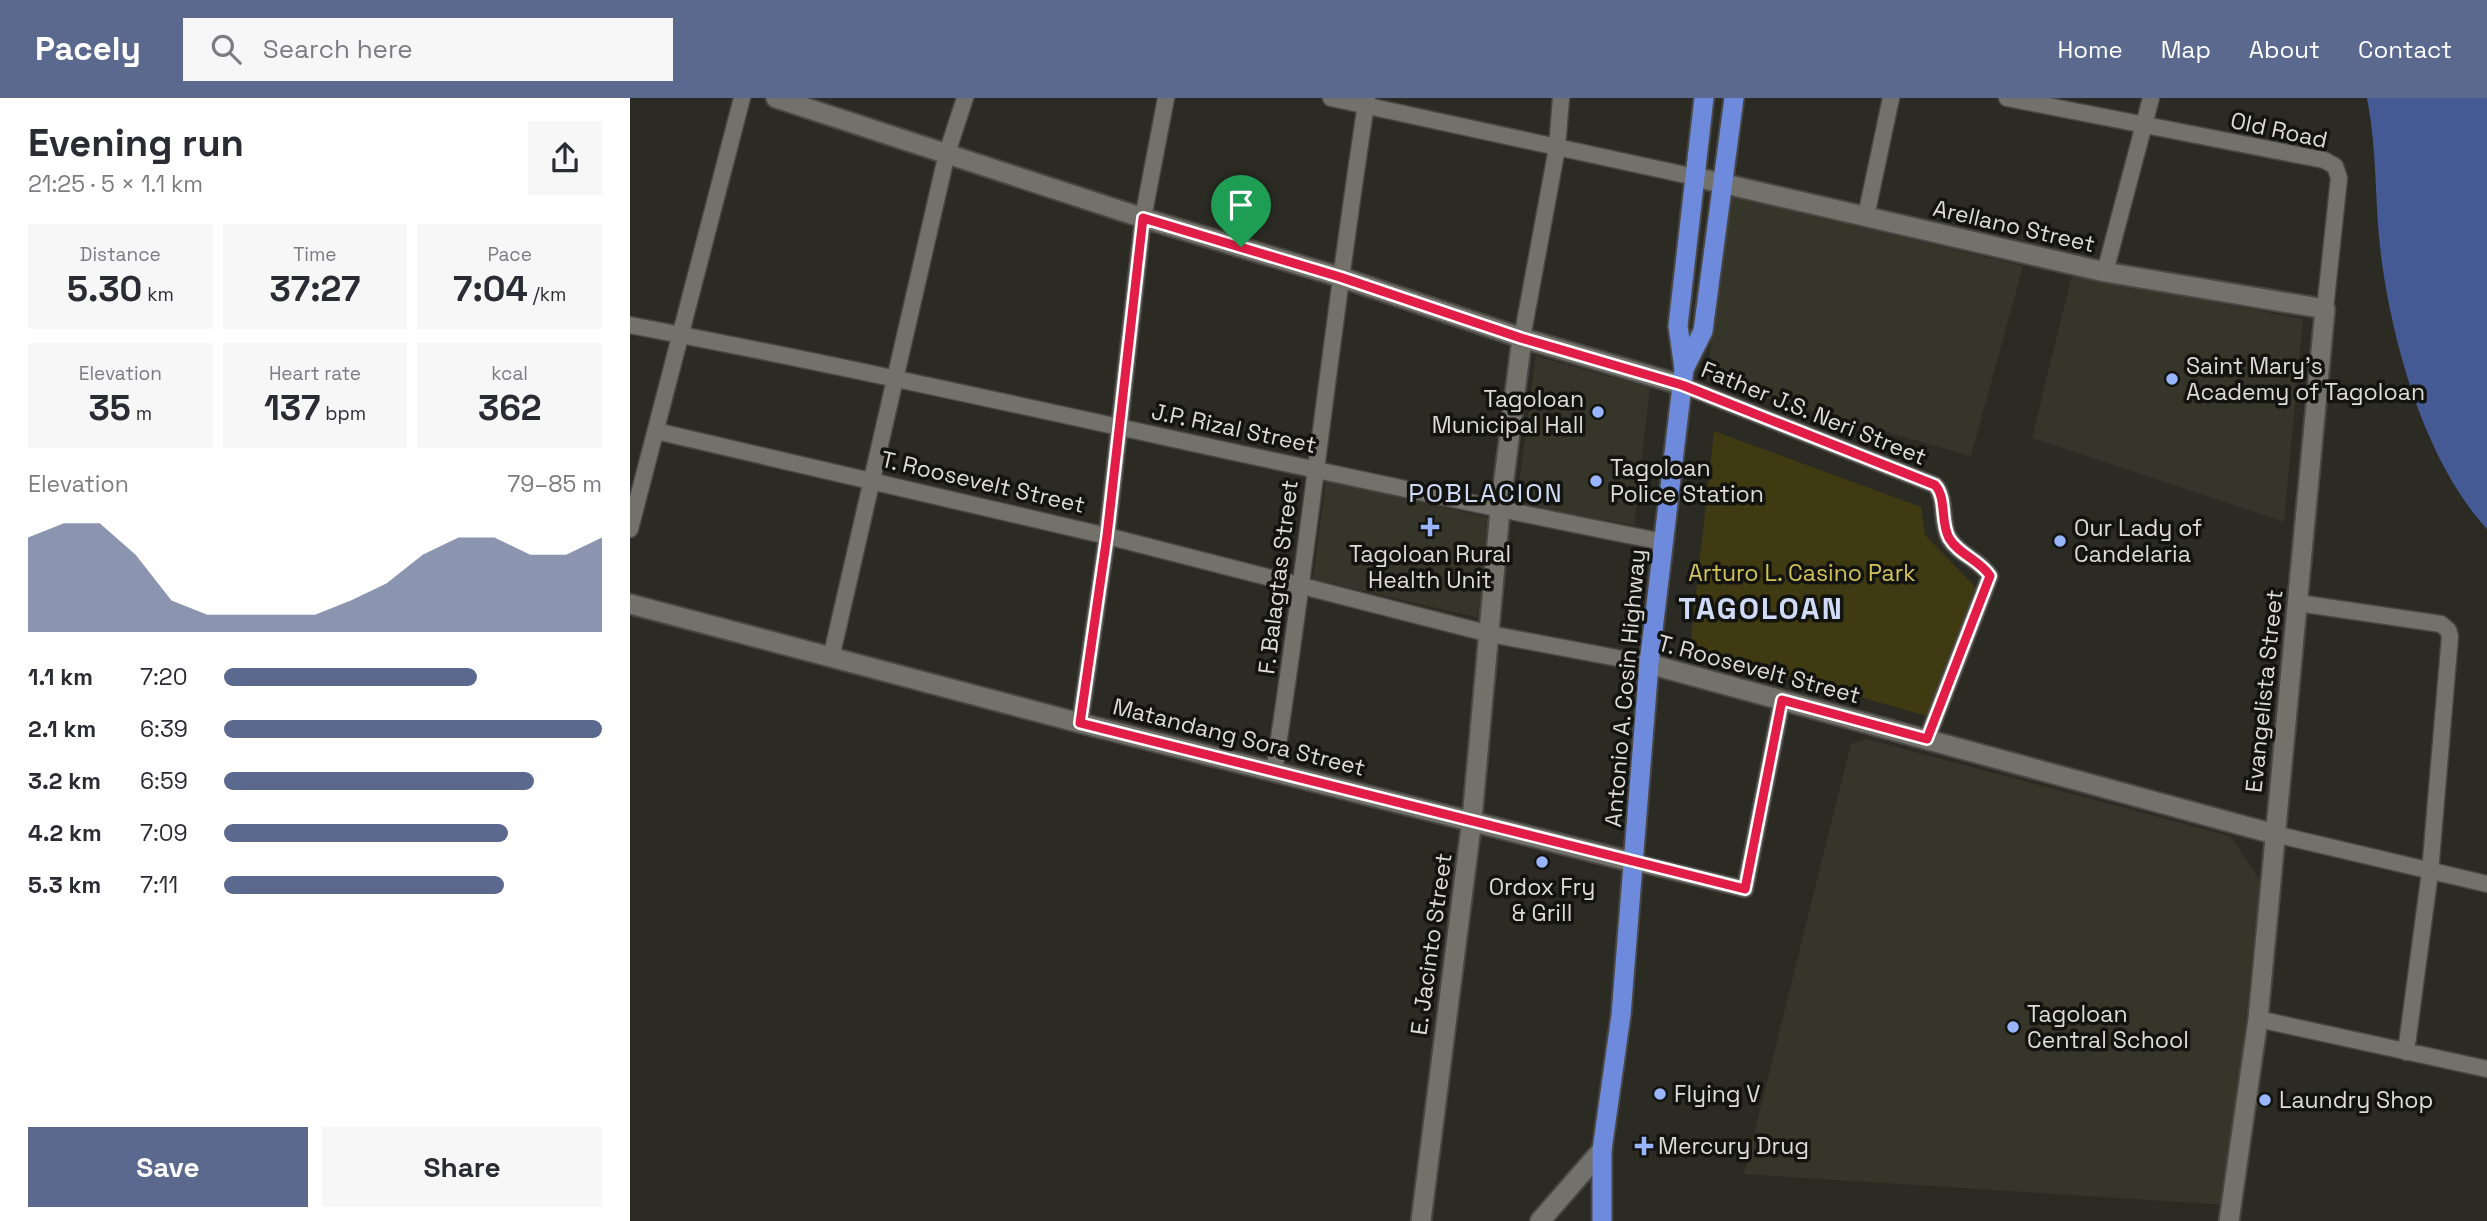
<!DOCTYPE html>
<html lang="en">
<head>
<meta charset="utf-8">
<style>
	body { margin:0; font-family:"Space Grotesk",sans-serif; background:#f7f7f7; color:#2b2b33; height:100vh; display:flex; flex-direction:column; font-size:26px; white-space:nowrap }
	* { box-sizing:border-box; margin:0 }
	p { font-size:23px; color:#7c7c81 }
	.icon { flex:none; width:38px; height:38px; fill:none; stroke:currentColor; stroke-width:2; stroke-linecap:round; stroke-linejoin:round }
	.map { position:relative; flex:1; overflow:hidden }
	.panel { display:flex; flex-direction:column; background:#fff; width:630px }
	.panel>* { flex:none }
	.pin { position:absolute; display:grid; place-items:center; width:60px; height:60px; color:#fff; margin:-72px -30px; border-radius:50% 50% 50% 0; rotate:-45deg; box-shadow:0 0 7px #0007 }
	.pin .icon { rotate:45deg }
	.round { display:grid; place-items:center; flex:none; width:74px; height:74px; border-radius:0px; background:#f7f7f7 }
	.headline { display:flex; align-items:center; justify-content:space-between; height:119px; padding:0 28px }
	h1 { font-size:38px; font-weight:700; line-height:52px }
	.metrics { display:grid; grid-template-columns:repeat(3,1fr); gap:10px; height:119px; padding:7px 28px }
	.metrics div { display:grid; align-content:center; border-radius:0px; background:#f7f7f7; text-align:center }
	.metrics b { font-size:35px; font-weight:700 }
	.metrics small { font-size:19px; font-weight:400 }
	.metrics p { font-size:19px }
	.chart { height:196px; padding:14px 28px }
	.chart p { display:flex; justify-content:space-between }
	.chart svg { width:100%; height:126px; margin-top:7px; fill:#5c698e; opacity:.7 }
	.primary-button { display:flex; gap:14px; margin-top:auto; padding:14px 28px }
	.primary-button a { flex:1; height:80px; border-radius:0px; background:#5c698e; color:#fff; font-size:28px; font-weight:700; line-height:80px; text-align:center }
	.primary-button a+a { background:#f7f7f7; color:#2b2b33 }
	ul { padding:0 28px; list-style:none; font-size:23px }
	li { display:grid; grid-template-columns:112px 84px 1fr; align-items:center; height:52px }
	li i { height:18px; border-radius:9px; background:#5c698e }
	header { display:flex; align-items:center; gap:42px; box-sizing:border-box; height:98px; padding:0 35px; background:#5c698e; color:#fff }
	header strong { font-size:33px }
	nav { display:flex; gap:38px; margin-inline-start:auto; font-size:24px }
	.search { width:490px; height:63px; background:#f7f7f7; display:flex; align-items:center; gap:18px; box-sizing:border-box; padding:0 24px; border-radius:0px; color:#7c7c81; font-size:26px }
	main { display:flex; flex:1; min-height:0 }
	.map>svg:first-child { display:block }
	.built { fill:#363529 }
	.green { fill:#3f3a12 }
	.water { fill:#455a94 }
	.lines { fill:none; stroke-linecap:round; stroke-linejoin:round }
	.minor-casing { stroke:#484743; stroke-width:19 }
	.tertiary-casing { stroke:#484743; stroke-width:23 }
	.trunk-casing { stroke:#484743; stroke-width:23 }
	.minor { stroke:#72716a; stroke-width:16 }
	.tertiary { stroke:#72716a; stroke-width:19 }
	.trunk { stroke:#6e8adc; stroke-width:19 }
	.route-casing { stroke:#fff; stroke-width:14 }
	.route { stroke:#e11d48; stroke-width:9 }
	.poi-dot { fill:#99b5fd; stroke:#131310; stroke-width:2.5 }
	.labels { text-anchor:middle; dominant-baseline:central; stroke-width:7; stroke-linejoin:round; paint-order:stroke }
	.street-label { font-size:23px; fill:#dddcd8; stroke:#131310 }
	.poi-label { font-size:23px; fill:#dddcd8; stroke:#131310; text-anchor:start }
	.park-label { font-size:23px; fill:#d2c45b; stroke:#131310 }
	.quarter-label { font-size:26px; letter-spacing:2px; fill:#d0dcf7; stroke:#131310 }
	.district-label { font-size:30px; font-weight:bold; letter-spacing:2px; fill:#d0dcf7; stroke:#131310 }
</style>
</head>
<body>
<header>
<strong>Pacely</strong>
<div class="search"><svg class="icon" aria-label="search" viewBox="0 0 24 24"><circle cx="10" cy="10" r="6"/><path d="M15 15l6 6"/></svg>Search here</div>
<nav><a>Home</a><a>Map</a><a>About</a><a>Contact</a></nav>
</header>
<main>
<section class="panel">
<div class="headline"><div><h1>Evening run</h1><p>21:25 · 5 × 1.1 km</p></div><a class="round"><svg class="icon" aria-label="share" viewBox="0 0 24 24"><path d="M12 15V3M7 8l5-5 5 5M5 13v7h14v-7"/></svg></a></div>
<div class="metrics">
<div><p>Distance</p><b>5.30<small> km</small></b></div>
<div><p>Time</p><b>37:27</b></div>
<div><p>Pace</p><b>7:04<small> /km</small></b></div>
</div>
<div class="metrics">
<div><p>Elevation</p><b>35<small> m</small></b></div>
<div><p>Heart rate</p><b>137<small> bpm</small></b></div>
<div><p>kcal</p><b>362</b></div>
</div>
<div class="chart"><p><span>Elevation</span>79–85 m</p>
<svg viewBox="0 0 160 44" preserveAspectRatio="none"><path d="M0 44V11L10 6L20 6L30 17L40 33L50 38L60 38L70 38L80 38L90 33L100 27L110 17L120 11L130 11L140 17L150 17L160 11V44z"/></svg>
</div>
<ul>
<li><b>1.1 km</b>7:20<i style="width:67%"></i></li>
<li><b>2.1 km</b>6:39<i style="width:100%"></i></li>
<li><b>3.2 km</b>6:59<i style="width:82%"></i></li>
<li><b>4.2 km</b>7:09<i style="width:75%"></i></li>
<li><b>5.3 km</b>7:11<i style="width:74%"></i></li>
</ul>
<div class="primary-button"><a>Save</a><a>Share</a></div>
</section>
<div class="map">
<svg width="1857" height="1123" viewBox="0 0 1857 1123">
	<rect width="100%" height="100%" fill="#2b2b24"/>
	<path class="built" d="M1097,98L1393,168L1341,358L1077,283Z
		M1442,177L1673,221L1654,424L1402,340Z
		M906,258L1020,290L1004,427L886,407Z
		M696,381L863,421L850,520L683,481Z
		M1236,641L1600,738L1630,782L1597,1107L1114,1076L1221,646Z"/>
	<path class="green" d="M1084,333L1291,409L1295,437L1345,489L1300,619L1060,550Z"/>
	<path class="water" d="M1737,0H1857V431C1797,366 1764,252 1752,165C1744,110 1748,55 1737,0Z"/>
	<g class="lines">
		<g class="minor-casing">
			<path id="minor" d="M701,0L1065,79
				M1377,0L1694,62L1705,68L1709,80L1695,211
				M1236,118L1261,0
				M1475,174L1521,0
				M0,227C346,293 688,377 1034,444
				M892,240L927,50L931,0
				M1052,287L1305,387C1317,400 1310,424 1319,440C1329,457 1350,462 1360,478L1297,641
				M26,333L477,438L860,536L1019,566
				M0,431L112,0
				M1668,505L1811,526L1818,532L1820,538L1800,774L1776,954
				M201,560L317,55L335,0
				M450,625L477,438L513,120L536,0
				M644,673C679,449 702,224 737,0
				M1644,736L1857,786
				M1003,764L1115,791L1152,602
				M1628,921L1857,971"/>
		</g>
		<g class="tertiary-casing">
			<path id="tertiary" d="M146,0L513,120L710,179L892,240L1052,287
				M1065,79L1475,174L1695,211L1628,921L1599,1123
				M0,506L450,625L1003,764
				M1019,566L1644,736
				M791,1123L842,721L870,412L892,240
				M910,1123L972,1052"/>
		</g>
		<g class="trunk-casing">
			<path id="trunk" d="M1054,271L1073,233L1104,0
				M972,1123V1052L991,917L1019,566L1054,271L1048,228L1074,0"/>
		</g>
		<use href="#minor" class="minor"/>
		<use href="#tertiary" class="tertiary"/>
		<use href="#trunk" class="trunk"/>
	</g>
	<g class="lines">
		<g class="route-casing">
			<path id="route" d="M513,120L710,179L891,240L1052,287L1305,387C1317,400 1310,424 1319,440C1329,457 1350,462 1360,478L1297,641L1152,602L1115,791L450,625L477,438Z"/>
		</g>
		<use href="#route" class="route"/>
	</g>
	<g class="poi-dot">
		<circle cx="1542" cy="281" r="7"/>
		<circle cx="968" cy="314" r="7"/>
		<circle cx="966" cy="383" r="7"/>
		<path d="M796.5 418.5h7v7h7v7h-7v7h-7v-7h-7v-7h7z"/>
		<circle cx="1430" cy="443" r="7"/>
		<circle cx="912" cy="764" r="7"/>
		<circle cx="1383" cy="929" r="7"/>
		<circle cx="1030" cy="996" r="7"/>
		<circle cx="1635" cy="1002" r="7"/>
		<path d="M1010.5 1037.5h7v7h7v7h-7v7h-7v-7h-7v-7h7z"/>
	</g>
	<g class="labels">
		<g class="street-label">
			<text transform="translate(1649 32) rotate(12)">Old Road</text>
			<text transform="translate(1384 128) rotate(13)">Arellano Street</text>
			<text transform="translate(1184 315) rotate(22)">Father J.S. Neri Street</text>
			<text transform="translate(604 330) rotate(12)">J.P. Rizal Street</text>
			<text transform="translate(353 384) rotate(13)">T. Roosevelt Street</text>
			<text transform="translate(648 479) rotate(-83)">F. Balagtas Street</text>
			<text transform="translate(1129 571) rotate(15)">T. Roosevelt Street</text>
			<text transform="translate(995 590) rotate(-85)">Antonio A. Cosin Highway</text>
			<text transform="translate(1634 593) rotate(-84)">Evangelista Street</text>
			<text transform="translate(609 639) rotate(14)">Matandang Sora Street</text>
			<text transform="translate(801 846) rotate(-82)">E. Jacinto Street</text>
		</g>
		<g class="poi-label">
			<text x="1556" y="268">Saint Mary’s<tspan x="1556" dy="26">Academy of Tagoloan</tspan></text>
			<text x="954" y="301" text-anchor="end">Tagoloan<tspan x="954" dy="26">Municipal Hall</tspan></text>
			<text x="980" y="370">Tagoloan<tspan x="980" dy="26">Police Station</tspan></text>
			<text x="1444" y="430">Our Lady of<tspan x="1444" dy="26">Candelaria</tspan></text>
			<text x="800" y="456" text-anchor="middle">Tagoloan Rural<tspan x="800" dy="26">Health Unit</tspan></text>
			<text x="912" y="789" text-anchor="middle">Ordox Fry<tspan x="912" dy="26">&amp; Grill</tspan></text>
			<text x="1397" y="916">Tagoloan<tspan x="1397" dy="26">Central School</tspan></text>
			<text x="1044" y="996">Flying V</text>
			<text x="1649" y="1002">Laundry Shop</text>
			<text x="1028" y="1048">Mercury Drug</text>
		</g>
		<g class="park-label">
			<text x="1172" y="475">Arturo L. Casino Park</text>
		</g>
		<g class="quarter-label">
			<text x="856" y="395">POBLACION</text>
		</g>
		<g class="district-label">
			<text x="1131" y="510">TAGOLOAN</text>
		</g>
	</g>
</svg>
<div class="pin" style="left:611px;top:149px;background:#1e9e55"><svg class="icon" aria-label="arrive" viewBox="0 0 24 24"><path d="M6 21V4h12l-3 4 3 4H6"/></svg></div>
</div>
</main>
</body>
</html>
